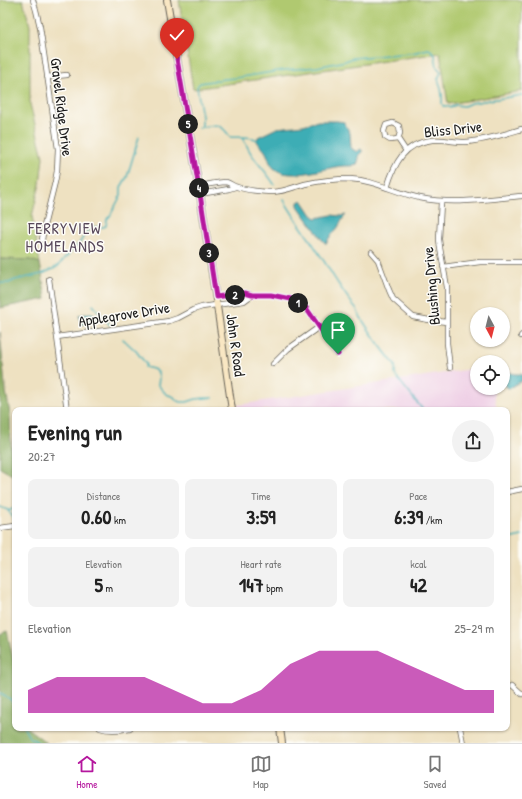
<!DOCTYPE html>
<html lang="en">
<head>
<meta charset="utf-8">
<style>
	body { margin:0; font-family:"Patrick Hand",sans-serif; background:#f2f2f2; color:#222; height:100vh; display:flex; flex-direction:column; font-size:15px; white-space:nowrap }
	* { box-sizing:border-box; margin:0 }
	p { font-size:13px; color:#767676 }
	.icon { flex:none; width:22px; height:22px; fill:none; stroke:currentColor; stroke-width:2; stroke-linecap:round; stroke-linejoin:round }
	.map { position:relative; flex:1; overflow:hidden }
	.drawer { position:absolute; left:12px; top:407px; width:498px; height:324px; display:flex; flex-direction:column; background:#fff; border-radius:8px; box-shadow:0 1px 3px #0004 }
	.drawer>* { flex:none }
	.needle { width:26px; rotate:173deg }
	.buttons { position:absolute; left:470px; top:307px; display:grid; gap:8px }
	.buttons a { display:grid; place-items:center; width:40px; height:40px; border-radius:50%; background:#fff; box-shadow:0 1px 3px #0004; font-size:20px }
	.pin { position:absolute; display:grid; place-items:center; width:34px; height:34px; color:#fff; margin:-41px -17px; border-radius:50% 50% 50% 0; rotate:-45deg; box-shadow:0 0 4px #0007 }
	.pin .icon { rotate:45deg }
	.km { position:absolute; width:20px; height:20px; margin:-10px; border-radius:50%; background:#222; color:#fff; font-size:11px; line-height:20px; text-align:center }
	.round { display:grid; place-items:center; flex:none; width:42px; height:42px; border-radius:21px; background:#f2f2f2 }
	.overview { display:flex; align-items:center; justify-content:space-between; height:68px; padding:0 16px }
	h1 { font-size:22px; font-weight:700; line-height:30px }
	.stats { display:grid; grid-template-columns:repeat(3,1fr); gap:6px; height:68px; padding:4px 16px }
	.stats div { display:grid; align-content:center; border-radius:8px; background:#f2f2f2; text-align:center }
	.stats b { font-size:20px; font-weight:700 }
	.stats small { font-size:11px; font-weight:400 }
	.stats p { font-size:11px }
	.chart { height:112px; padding:8px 16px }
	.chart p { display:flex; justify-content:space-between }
	.chart svg { width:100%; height:72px; margin-top:4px; fill:#b5179e; opacity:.7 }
	.tabs { display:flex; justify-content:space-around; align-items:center; height:56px; border-top:1px solid #e0e0e0; background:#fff; font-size:11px; color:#767676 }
	.tabs a { display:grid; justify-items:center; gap:2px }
	.tabs .on { color:#b5179e }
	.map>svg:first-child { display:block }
	.built { fill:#efd0e6 }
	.green { fill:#b0c96f; stroke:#667246 }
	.forest { fill:#8cad62; stroke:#54643f }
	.water { fill:#3cadb5; stroke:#2c6468 }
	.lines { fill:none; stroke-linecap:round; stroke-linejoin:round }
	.stream { stroke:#3cadb5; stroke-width:1.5 }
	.minor-casing { stroke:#666156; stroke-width:6 }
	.secondary-casing { stroke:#666156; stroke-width:8 }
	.minor { stroke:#fff; stroke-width:4.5 }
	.secondary { stroke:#f9e7c3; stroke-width:6 }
	.route-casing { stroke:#fff; stroke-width:8 }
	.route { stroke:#b5179e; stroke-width:5 }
	.labels { text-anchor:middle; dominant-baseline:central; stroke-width:3; stroke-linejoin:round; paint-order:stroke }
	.street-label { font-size:15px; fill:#1c1c1c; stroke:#fdfcf7 }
	.neighbourhood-label { font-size:16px; letter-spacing:1px; fill:#58485a; stroke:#fdfcf7 }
</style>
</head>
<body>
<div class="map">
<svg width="522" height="743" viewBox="0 0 522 743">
	<rect width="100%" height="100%" fill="#fdfcf7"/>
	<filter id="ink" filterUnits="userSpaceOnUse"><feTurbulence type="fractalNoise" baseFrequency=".025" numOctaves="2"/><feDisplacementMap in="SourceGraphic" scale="8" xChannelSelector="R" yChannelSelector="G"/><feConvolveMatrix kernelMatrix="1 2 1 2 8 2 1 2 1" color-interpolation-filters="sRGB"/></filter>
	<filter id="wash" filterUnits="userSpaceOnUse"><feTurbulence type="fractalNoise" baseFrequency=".012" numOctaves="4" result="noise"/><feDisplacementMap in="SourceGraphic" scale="16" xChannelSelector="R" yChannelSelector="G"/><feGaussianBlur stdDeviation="0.9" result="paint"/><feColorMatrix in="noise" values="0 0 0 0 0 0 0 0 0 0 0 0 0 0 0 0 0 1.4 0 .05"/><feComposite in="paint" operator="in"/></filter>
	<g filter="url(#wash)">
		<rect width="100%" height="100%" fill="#eee1c1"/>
		<path class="built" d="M477,368V388H493L497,410H238L237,405Z"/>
		<path class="green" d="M0,0H23L30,26V104L43,157L40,184L32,216L40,263L30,260L0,259Z
			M179,0H522V91L448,104L440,53L193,89Z"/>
		<path class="forest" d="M0,259L30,260L40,263L46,299L0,308Z
			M0,332L5,386L10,414L11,447L14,476L0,468Z
			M7,631L15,669V728H27L47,743H0V634Z"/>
		<path class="water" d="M318,121H337L344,122L350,133L351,148L357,152L360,149L362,150V152L359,155V158L357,165C350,167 343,165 335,167C320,170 289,180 275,169C269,165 269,157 265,151C262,147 259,145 257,141L258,137L277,128L303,125Z
			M302,200L312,215L316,218L332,215L340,216L346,215C343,218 342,220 340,224C337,231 329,235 327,243H325L323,241L298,206V202Z
			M92,313L98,318V321L93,324H81L79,315Z
			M508,372L515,374H522V381L514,385L510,389L505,386L503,374V373Z"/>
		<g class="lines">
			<path class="stream" d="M202,127V117L197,87L198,85L200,83L224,79L236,78L284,70L317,67L345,61L353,58L375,56L412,53L428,49L431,50L435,55L437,67L441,72L438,79L441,88L442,96V103L443,106H447L450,108L455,105L464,106L471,103L522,95
				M199,128C216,124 220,122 230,137C240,138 251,135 259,141
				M242,138C246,143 248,149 252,155C259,165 267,173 274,184
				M284,200C295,219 308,236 320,255C332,273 342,293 357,309L358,313C369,331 382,349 395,365C396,369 395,371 395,374C396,377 419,405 423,410
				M0,283H9L15,280L42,274L53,269L58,266L75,247L79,244L85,234L89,229L93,227H103L106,226L107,219L110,216L121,195V187L127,177L139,137
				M93,305L110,325
				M123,339L136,351L146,364L145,367L153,369L158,372L159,378L158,385L166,394L174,397L176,400L180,402H187L196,399L206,398H213
				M0,507L8,510L12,517
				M8,511L15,508
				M507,539L513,538L522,536
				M0,693C7,696 13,700 15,707
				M24,728L29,737L39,743"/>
		</g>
	</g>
	<g filter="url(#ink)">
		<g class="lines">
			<g class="minor-casing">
				<path id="minor" d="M33,0L36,10L40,27L58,149L57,171L55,182L44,226L42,240
					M47,77L67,75
					M398,139L390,140L385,137L384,131L386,125L393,123L399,126L400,133L398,139L406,151
					M199,186C206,185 218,182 226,182C230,183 233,186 237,187C246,190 262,192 272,192C284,192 294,187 305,184C319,181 335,179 350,179C374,180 396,193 420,198C454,205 487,199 522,196
					M387,188C394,164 404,143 432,140C443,139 454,142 465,142C483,141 505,134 522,129
					M200,194L229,189L235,187
					M441,202L439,239L440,248L447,287V343L450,368
					M371,252L378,260L389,290L393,299L413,317L429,320L447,322
					M443,267L480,262H522
					M49,279L67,410
					M216,297L245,293L252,295H271L291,299L306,308L338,354
					M521,336L522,335
					M57,337L169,321L178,318L193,310L202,307L244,301L252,295
					M273,364L288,349L319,327
					M507,492L522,489
					M0,528L15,526
					M512,685L522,694
					M100,728C109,731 120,730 130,728
					M460,728L463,743"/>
			</g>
			<g class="secondary-casing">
				<path id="secondary" d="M167,0L200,194L217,306L232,410
					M280,728L282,743"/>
			</g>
			<use href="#minor" class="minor"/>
			<use href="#secondary" class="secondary"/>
		</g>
	</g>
	<g class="lines" filter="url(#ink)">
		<g class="route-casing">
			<path id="route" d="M177,59L200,194L216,297L245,293L252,295H271L291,299L306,308L338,354"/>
		</g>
		<use href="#route" class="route"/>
	</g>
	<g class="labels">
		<g class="street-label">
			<text transform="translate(62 107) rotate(83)">Gravel Ridge Drive</text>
			<text transform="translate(453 129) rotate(-6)">Bliss Drive</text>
			<text transform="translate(431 286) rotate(-95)">Blushing Drive</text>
			<text transform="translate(124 314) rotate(-9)">Applegrove Drive</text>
			<text transform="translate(236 345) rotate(82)">John R Road</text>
		</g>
		<g class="neighbourhood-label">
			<text x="65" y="228">FERRYVIEW<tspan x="65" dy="18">HOMELANDS</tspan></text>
		</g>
	</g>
</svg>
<div class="buttons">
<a><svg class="needle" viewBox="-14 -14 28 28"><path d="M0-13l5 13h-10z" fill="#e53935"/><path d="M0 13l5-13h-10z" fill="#767676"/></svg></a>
<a><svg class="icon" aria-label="locate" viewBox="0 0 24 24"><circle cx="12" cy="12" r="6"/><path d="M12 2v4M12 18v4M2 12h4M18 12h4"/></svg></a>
</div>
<div class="pin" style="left:338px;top:354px;background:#1e9e55"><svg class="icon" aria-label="arrive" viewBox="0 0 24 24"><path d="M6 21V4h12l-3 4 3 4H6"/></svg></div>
<div class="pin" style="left:177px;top:59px;background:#d93025"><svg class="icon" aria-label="check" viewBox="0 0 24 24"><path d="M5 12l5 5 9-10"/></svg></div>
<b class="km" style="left:298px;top:303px">1</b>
<b class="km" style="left:235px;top:295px">2</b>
<b class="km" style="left:209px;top:253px">3</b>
<b class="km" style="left:199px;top:188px">4</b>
<b class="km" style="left:188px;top:124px">5</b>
<section class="drawer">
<div class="overview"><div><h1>Evening run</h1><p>20:27</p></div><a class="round"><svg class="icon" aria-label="share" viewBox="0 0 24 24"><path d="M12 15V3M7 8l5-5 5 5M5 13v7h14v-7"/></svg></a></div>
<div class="stats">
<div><p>Distance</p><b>0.60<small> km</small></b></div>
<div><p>Time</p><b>3:59</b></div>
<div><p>Pace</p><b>6:39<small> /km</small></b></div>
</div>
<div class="stats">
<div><p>Elevation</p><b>5<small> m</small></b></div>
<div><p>Heart rate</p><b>147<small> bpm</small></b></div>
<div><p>kcal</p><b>42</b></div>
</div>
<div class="chart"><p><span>Elevation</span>25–29 m</p>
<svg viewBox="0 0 160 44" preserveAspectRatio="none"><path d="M0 44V30L10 22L20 22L30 22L40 22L50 30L60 38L70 38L80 30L90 14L100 6L110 6L120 6L130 14L140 22L150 30L160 30V44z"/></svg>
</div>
</section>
</div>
<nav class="tabs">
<a class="on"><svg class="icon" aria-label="home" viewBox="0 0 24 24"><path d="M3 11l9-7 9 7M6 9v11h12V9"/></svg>Home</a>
<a><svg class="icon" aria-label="map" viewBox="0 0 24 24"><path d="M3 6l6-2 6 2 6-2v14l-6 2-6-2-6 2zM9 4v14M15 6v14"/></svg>Map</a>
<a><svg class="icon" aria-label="saved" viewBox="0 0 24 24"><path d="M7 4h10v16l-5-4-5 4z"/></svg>Saved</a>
</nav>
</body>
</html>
